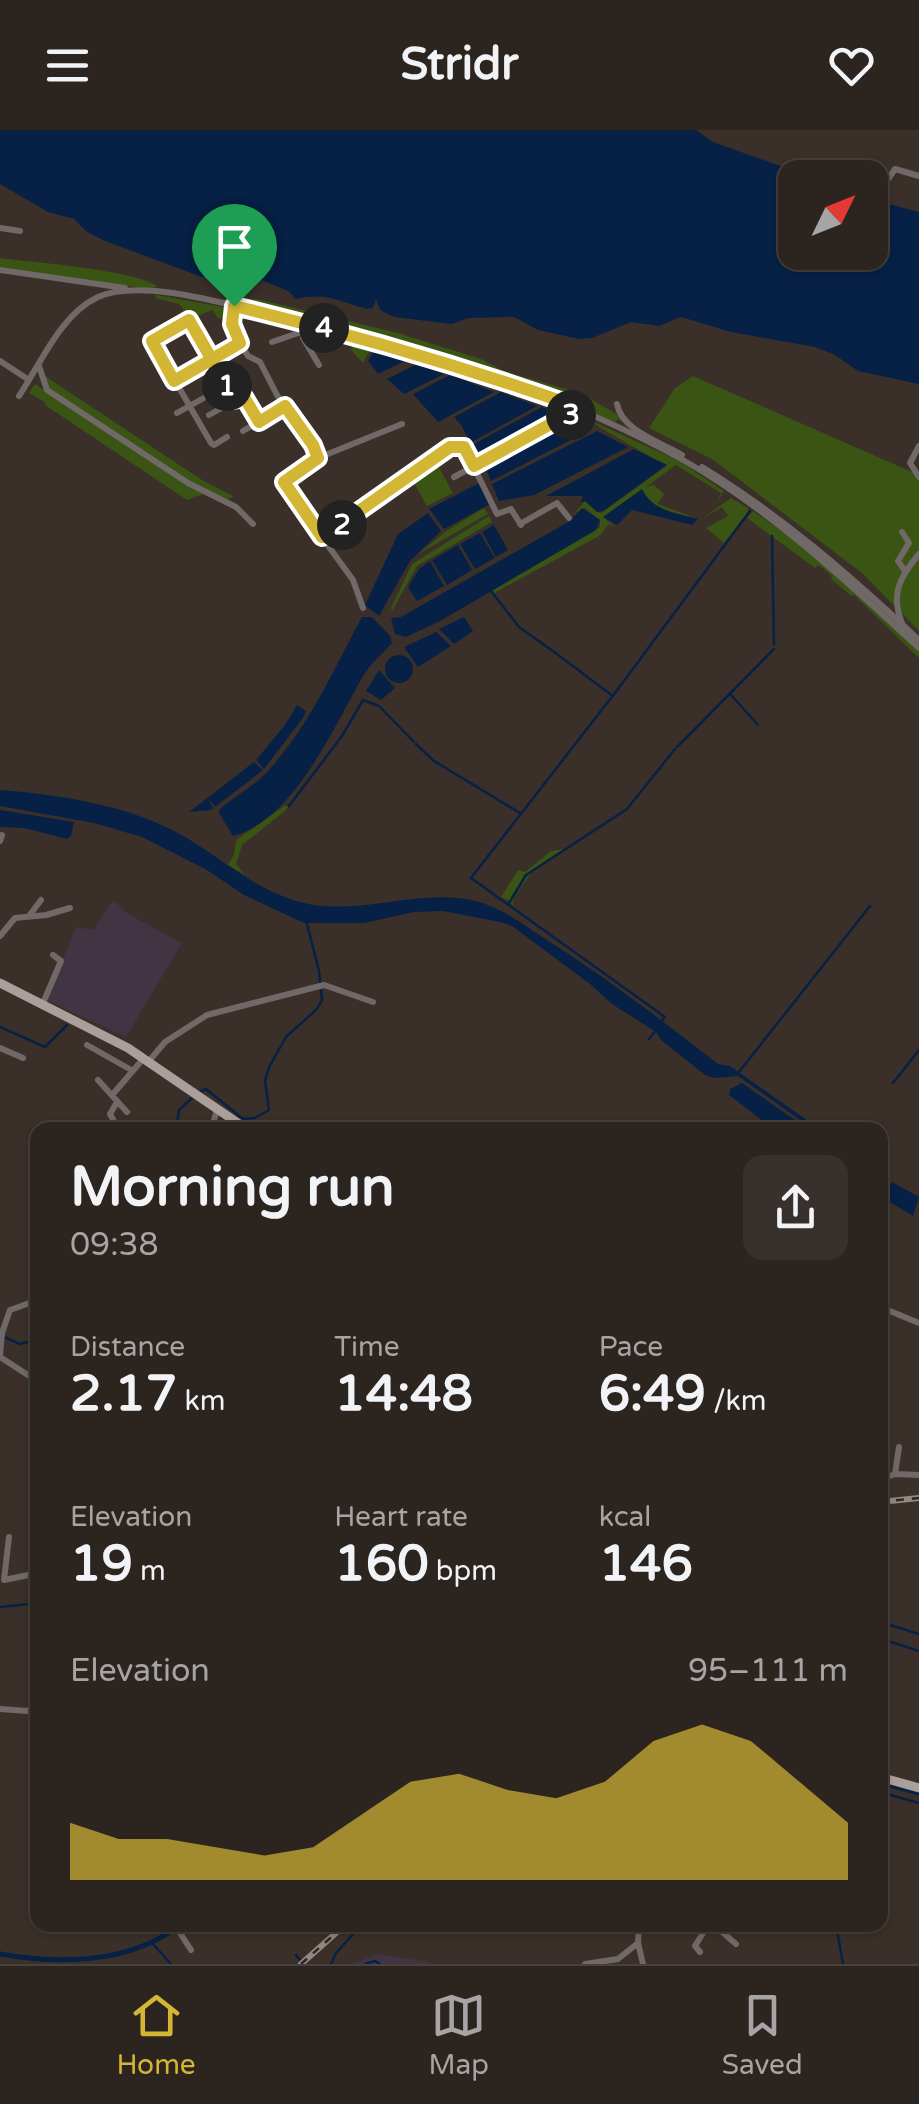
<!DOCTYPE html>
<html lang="en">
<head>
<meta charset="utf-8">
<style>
	body { margin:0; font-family:"Varela Round",sans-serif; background:#38302c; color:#f1f3f6; height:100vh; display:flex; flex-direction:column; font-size:38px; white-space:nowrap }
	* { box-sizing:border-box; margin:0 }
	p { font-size:32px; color:#a6a4a4 }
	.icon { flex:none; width:55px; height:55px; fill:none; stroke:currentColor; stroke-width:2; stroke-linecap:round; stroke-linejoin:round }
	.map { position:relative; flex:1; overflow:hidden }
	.panel { position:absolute; left:30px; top:992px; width:858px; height:810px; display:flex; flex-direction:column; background:#2c241f; border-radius:20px; box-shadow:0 2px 8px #0004,0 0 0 2px #48413d }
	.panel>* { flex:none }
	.needle { width:65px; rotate:47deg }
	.controls { position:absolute; left:778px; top:30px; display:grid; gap:20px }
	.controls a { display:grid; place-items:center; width:110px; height:110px; border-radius:20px; background:#2c241f; box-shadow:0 2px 8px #0004,0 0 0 2px #48413d; font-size:50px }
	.pin { position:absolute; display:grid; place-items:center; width:85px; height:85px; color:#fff; margin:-102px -42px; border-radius:50% 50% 50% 0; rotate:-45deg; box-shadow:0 0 10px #0007 }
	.pin .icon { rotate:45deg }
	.km { position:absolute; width:50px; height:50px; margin:-25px; border-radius:50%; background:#222; color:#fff; font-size:28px; line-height:50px; text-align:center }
	.round { display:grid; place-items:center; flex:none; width:105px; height:105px; border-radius:20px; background:#38302c }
	.headline { display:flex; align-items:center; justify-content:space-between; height:170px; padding:0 40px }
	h1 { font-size:55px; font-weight:700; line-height:75px }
	.figures { display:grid; grid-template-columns:repeat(3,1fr); gap:15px; height:170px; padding:10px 40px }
	.figures div { display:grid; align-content:center }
	.figures b { font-size:50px; font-weight:700 }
	.figures small { font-size:28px; font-weight:400 }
	.figures p { font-size:28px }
	.chart { height:280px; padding:20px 40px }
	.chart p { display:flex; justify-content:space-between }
	.chart svg { width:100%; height:180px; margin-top:10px; fill:#d4b635; opacity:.7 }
	header { display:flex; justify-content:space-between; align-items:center; height:130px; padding:0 40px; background:#2c241f; font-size:45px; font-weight:700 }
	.dock { display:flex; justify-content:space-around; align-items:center; height:140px; border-top:2px solid #48413d; background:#2c241f; font-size:28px; color:#a6a4a4 }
	.dock a { display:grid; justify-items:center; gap:5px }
	.dock .active { color:#d4b635 }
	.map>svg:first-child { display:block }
	.industrial { fill:#413544 }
	.green { fill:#395413 }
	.water { fill:#062145 }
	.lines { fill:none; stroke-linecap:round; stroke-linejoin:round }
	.stream { stroke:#062145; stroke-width:2.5 }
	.canal { stroke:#062145; stroke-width:5 }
	.minor { stroke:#706967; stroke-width:6 }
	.major { stroke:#ac9e9b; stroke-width:9 }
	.rail-casing { stroke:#918883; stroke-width:6 }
	.rail { stroke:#30261f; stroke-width:2.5; stroke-dasharray:8; stroke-linecap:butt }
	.route-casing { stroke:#fff; stroke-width:20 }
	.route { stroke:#d4b635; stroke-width:12 }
</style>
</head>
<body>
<header><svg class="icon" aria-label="menu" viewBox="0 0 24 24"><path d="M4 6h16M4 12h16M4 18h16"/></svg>Stridr<svg class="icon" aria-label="heart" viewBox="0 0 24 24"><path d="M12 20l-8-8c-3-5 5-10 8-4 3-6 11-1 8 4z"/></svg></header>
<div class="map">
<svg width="919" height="1834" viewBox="0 0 919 1834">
	<rect width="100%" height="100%" fill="#3a3029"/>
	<path class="industrial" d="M113,770L128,784L182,813L126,907L46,870L76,797L93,800Z
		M378,1824L429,1832L430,1834H353Z"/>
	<path class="green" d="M0,128C39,133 127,139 158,156L149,159L0,138Z
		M156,165L229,178L230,196L225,186L219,189L212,180L191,189L179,174L155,168Z
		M219,169H257L398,203L481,229L504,241L583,264L616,284L632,298L618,289L615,292C489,235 352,205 219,169Z
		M310,197L373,214L363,233L351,220L354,211L309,200Z
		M45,246L202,350L233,366L231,368L227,369L189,351L48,258Z
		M693,246L919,345V501L862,443L712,329L649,298L675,258Z
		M35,254L190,357L204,364L187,370L45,275L46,273L29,263Z
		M577,284L679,331L724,361L717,372L721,363L676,335L646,357L654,355L664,364L658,374L698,389L661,379L647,370L605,389L617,398L609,394L599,406L494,463L493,460L600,397V390L585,378L575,383L585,371L600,383L603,382L666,336Z
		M435,330L453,363L427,376L410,346Z
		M731,368L748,378V382L724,413L706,398L728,386L722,377L700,390Z
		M484,378L488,384L418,424L448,400Z
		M753,381L804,417L919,521V528L854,465L851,466L831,449L832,446L819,435L815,438L747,388Z
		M489,386L492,392L417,436L392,481L391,478L412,434Z
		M284,676H289L285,681L242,715L236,734L245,745L228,735L234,725L236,710Z
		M565,719L524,746L523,749L531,743L513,769V777L510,771L501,767L518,740L525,742L551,721Z"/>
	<path class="water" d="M0,0H696L713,12L811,47L795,48V122H870V69L919,82V254L858,241L835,225L815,217L731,202L681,187L659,196L631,192L592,208L579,209L538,200L514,187L469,188L452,194L394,187L380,180L376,169L373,178L367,179C338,171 326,162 296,169L288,161L250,145L235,149L202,147L105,111L87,102L74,89L48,82L0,54Z
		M375,219H376L409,229L378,244L368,231Z
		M417,234L444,244L404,264L387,249Z
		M450,245L494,262L438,292L413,264Z
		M501,262L537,276L470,313L462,296L454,287Z
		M542,277L563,284L480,328L472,315Z
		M574,290L592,299L491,351L485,336Z
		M597,301L628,317L534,365L499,371L492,354Z
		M634,319L667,335L603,381L597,382L585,371L580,373L583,366H546Z
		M481,352L490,374L444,399L429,379Z
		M642,359C652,380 674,383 698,389L692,395L632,380L617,395L603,387Z
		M582,378L600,390L596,400L440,491L406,507L395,504L391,488L401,487L570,391Z
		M428,383L441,401L410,431L379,486L365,475L398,404Z
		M494,395L508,420L496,427L482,402Z
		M480,403L495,428L475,439L460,414Z
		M458,415L472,440L447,455L432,430Z
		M430,431L444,456L417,471L408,457L419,439Z
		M362,487H372L390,506L392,513C382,524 369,535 362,548C333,598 294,690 233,706L218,681C233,667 253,657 267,642C308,598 334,539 362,487Z
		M464,487L473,501L454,514L439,499Z
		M436,502L451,516L418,537L404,517Z
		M385 539a14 14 0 1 1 28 0a14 14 0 1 1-28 0Z
		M379,540L395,558L381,570L366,561Z
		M297,575L306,581L303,588L264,639L256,630L285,595Z
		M254,632L263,640L215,677L208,668L213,678L211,680L189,682Z
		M0,660C59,665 123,674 176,702C216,723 249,756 293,770C350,789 408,760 466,769C501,775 524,796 553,814C610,850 665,893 718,934L730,936L821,1000H814L738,946L715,948L705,945L661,910L656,902L612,874L590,854L512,796L500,792L443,781L414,782L364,793H304L244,765L207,740L142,707L94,693L0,676Z
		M0,680L74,692L71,706L67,709L24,698L0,697Z
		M742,953L808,999V1000H775L729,965L730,959Z
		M892,1052L919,1067L913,1086L883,1068Z"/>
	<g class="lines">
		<path class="stream" d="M772,406L774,514
			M491,461L519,497L557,524
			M558,525L581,542
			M582,543L613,566
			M731,565L758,595
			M612,567L750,381
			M611,568L471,748L665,887L661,892
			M416,614L434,631L520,683
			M677,617L774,519
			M289,676L342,606L363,570L379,576L414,612
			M509,773L526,745L627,679L675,619
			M0,897L45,917L67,895
			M649,909L657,899
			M739,942L870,776
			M893,953L919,920
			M199,962L206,959L243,989L255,988L269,980L265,951L269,937L286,907L317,879L322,870L319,841L307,794
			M176,1000L179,980L193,967
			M2,1206L20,1214L38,1209
			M0,1477L38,1473
			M882,1509L919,1521
			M880,1512L890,1495L919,1504
			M880,1662L919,1673
			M836,1795L843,1834
			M152,1813L171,1834
			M296,1825L301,1831
			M331,1834L336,1823L355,1802L352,1799
			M365,1834L375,1831L380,1834"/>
		<path class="canal" d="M880,1652L919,1663
			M0,1824C56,1834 126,1834 174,1799"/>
		<path class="minor" d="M786,35L817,48
			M870,65L880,61L895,39L919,46
			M0,98L20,101
			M0,140L125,158
			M234,176L232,194L240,213L248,226L260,232L277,265L317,323L315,330L287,348L286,358L353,450L363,478
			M309,194L303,208L319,235
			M272,212L304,201
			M0,231L29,250
			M39,236L47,260L188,353L236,377L253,394
			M174,251L240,213
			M19,266C41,233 61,184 98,167C141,148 225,174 269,184C411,218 554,258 683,330C771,380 845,450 919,518
			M617,274C621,300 662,313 682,325
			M177,283L243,246
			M209,285L243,266L259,292
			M243,301L285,276
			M227,307L214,315L211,313L152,211L189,190L235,269
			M919,316L910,333L919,347
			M318,328L402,294
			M702,337C782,386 851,446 919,510
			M454,347L580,279
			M520,394L557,373L569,388
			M902,402L909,413L898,431L905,441
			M322,407C350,391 440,311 464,317L497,384L511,379L521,395
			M902,493C890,464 900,447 919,424
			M0,711L2,705
			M29,786L41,770
			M0,806L15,788L46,785L70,778
			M43,873L61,831L53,825
			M87,915L133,941
			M0,918L23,928
			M149,931L165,912L207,885L324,855L373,872
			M98,950L127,982
			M113,964L143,929
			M115,1000L116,995L110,984L117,972
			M211,1000L217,980
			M880,1177L919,1193
			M0,1226L2,1203L10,1180L38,1170
			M0,1227L31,1247
			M895,1344L899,1317
			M880,1350L895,1344L919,1345
			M4,1450L9,1407
			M4,1450L38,1443
			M33,1578L38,1608
			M0,1579L27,1581L38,1575
			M175,1795L191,1820
			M714,1795L736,1814
			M638,1813L639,1795
			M700,1822L695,1816L708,1795
			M585,1834L618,1829L638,1813L643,1834"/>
		<path class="major" d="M0,853L128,918L248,1000
			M880,1647L919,1658"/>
		<g class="rail-casing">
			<path id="rail" d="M880,1372L919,1368
				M301,1834L345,1795"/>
		</g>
		<use href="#rail" class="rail"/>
	</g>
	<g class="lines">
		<g class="route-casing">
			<path id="route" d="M234,176L232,194L240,213L174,251L152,211L189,190C204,216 220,243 234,270L244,267L259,292L285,276L313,315L318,328L284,352L322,407L450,317H464L474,336L580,278C466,237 352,204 234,176"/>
		</g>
		<use href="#route" class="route"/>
	</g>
</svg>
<div class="controls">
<a><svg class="needle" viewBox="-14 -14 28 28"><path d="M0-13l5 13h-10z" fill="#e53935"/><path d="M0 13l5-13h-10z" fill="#a6a4a4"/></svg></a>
</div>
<div class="pin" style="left:234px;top:176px;background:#1e9e55"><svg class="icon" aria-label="arrive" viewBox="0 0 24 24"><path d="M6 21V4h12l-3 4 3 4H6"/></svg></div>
<b class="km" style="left:227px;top:256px">1</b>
<b class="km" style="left:342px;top:395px">2</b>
<b class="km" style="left:571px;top:285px">3</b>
<b class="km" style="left:324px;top:198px">4</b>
<section class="panel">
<div class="headline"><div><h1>Morning run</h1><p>09:38</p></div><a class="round"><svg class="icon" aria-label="share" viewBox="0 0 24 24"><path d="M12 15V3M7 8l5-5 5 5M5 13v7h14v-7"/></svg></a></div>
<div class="figures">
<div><p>Distance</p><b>2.17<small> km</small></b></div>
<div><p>Time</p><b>14:48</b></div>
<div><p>Pace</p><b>6:49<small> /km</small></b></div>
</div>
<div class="figures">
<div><p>Elevation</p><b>19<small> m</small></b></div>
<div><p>Heart rate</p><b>160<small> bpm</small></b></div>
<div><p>kcal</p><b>146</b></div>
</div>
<div class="chart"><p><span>Elevation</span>95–111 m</p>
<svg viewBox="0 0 160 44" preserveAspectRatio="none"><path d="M0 44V30L10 34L20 34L30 36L40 38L50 36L60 28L70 20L80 18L90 22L100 24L110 20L120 10L130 6L140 10L150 20L160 30V44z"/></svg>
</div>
</section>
</div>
<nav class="dock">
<a class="active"><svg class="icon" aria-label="home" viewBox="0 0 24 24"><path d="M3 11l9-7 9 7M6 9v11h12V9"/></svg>Home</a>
<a><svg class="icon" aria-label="map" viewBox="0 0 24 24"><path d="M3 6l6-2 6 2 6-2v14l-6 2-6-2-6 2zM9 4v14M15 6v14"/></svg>Map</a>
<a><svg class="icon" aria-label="saved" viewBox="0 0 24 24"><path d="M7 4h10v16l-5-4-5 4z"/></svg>Saved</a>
</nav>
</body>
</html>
